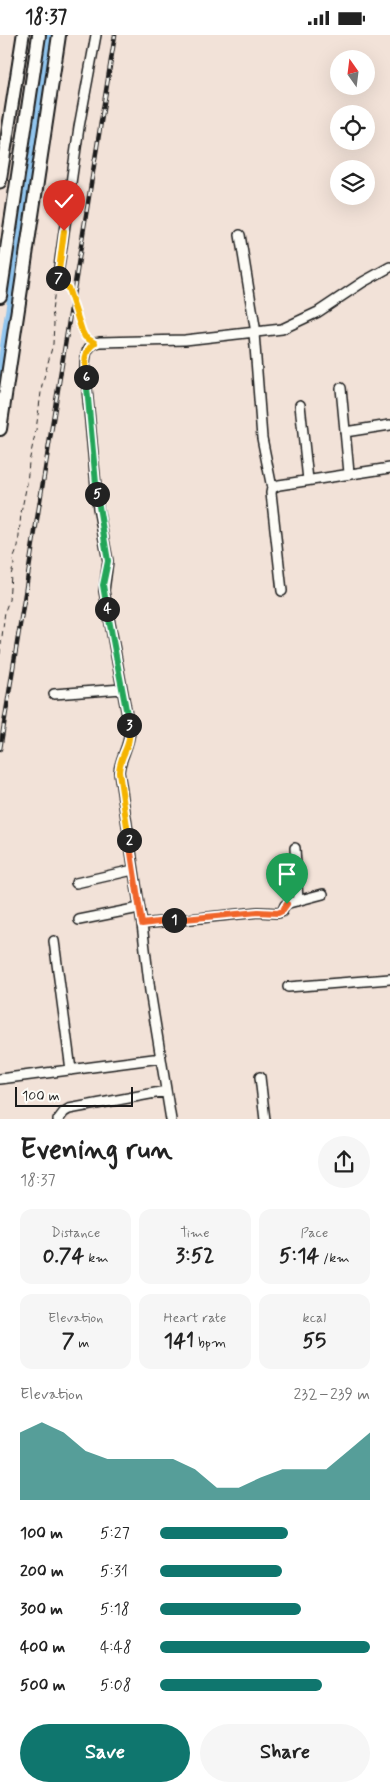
<!DOCTYPE html>
<html lang="en">
<head>
<meta charset="utf-8">
<style>
	body { margin:0; font-family:Mynerve,sans-serif; background:#f6f6f6; color:#222; height:100vh; display:flex; flex-direction:column; font-size:19px; white-space:nowrap }
	* { box-sizing:border-box; margin:0 }
	p { font-size:16px; color:#767676 }
	.icon { flex:none; width:28px; height:28px; fill:none; stroke:currentColor; stroke-width:2; stroke-linecap:round; stroke-linejoin:round }
	.map { position:relative; height:1084px; overflow:hidden }
	.sheet { display:flex; flex-direction:column; background:#fff; flex:1 }
	.sheet>* { flex:none }
	.needle { width:32px; rotate:346deg }
	.controls { position:absolute; left:330px; top:15px; display:grid; gap:10px }
	.controls a { display:grid; place-items:center; width:45px; height:45px; border-radius:50%; background:#fff; box-shadow:0 5px 20px #0002; font-size:25px }
	.scale { position:absolute; left:15px; bottom:12px; width:118px; box-sizing:border-box; padding-left:5px; border:2px solid #1c1c1c; border-top:0; font-size:14px; line-height:18px; white-space:nowrap; color:#1c1c1c; -webkit-text-stroke:4px #fdfcf7; paint-order:stroke }
	.pin { position:absolute; display:grid; place-items:center; width:42px; height:42px; color:#fff; margin:-51px -21px; border-radius:50% 50% 50% 0; rotate:-45deg; box-shadow:0 0 5px #0007 }
	.pin .icon { rotate:45deg }
	.km { position:absolute; width:25px; height:25px; margin:-12px; border-radius:50%; background:#222; color:#fff; font-size:14px; line-height:25px; text-align:center }
	.round { display:grid; place-items:center; flex:none; width:52px; height:52px; border-radius:26px; background:#f6f6f6 }
	.head { display:flex; align-items:center; justify-content:space-between; height:85px; padding:0 20px }
	h1 { font-size:28px; font-weight:800; line-height:38px }
	.figures { display:grid; grid-template-columns:repeat(3,1fr); gap:8px; height:85px; padding:5px 20px }
	.figures div { display:grid; align-content:center; border-radius:12px; background:#f6f6f6; text-align:center }
	.figures b { font-size:21px; font-weight:800 }
	.figures small { font-size:14px; font-weight:400 }
	.figures p { font-size:14px }
	.chart { height:140px; padding:10px 20px }
	.chart p { display:flex; justify-content:space-between }
	.chart svg { width:100%; height:90px; margin-top:5px; fill:#0f766e; opacity:.7 }
	.cta { display:flex; gap:10px; margin-top:auto; padding:10px 20px }
	.cta a { flex:1; height:58px; border-radius:30px; background:#0f766e; color:#fff; font-size:20px; font-weight:800; line-height:58px; text-align:center }
	.cta a+a { background:#f6f6f6; color:#222 }
	ul { padding:0 20px; list-style:none; font-size:16px }
	li { display:grid; grid-template-columns:80px 60px 1fr; align-items:center; height:38px }
	li i { height:12px; border-radius:6px; background:#0f766e }
	.status { display:flex; justify-content:space-between; align-items:center; height:35px; padding:0 25px; background:#fff; direction:ltr }
	.status svg { height:14px; fill:currentColor }
	.map>svg:first-child { display:block }
	.lines { fill:none; stroke-linecap:round; stroke-linejoin:round }
	.canal { stroke:#91c5ee; stroke-width:9 }
	.minor-casing { stroke:#1c1c1c; stroke-width:12 }
	.major-casing { stroke:#1c1c1c; stroke-width:15 }
	.highway-casing { stroke:#1c1c1c; stroke-width:16 }
	.path { stroke:#1c1c1c; stroke-width:1; stroke-dasharray:5 4; stroke-linecap:butt }
	.minor { stroke:#fdfcf7; stroke-width:9 }
	.major { stroke:#fdfcf7; stroke-width:11 }
	.highway { stroke:#fdfcf7; stroke-width:12 }
	.rail-casing { stroke:#1c1c1c; stroke-width:4.5 }
	.rail { stroke:#fdfcf7; stroke-width:2.5; stroke-dasharray:8; stroke-linecap:butt }
	.split-1-casing { stroke:#fff; stroke-width:10 }
	.split-2-casing { stroke:#fff; stroke-width:10 }
	.split-3-casing { stroke:#fff; stroke-width:10 }
	.split-4-casing { stroke:#fff; stroke-width:10 }
	.split-5-casing { stroke:#fff; stroke-width:10 }
	.split-6-casing { stroke:#fff; stroke-width:10 }
	.split-7-casing { stroke:#fff; stroke-width:10 }
	.split-8-casing { stroke:#fff; stroke-width:10 }
	.split-1 { stroke:#f0652b; stroke-width:6 }
	.split-2 { stroke:#f0652b; stroke-width:6 }
	.split-3 { stroke:#f5b400; stroke-width:6 }
	.split-4 { stroke:#22a559; stroke-width:6 }
	.split-5 { stroke:#22a559; stroke-width:6 }
	.split-6 { stroke:#22a559; stroke-width:6 }
	.split-7 { stroke:#f5b400; stroke-width:6 }
	.split-8 { stroke:#f5b400; stroke-width:6 }
</style>
</head>
<body>
<div class="status"><b>18:37</b><svg viewBox="0 0 49 12"><path d="M0 12V9h3v3zM5 12V6h3v6zM10 12V3h3v9zM15 12V0h3v12zM26 1h20v11H26zM47 4h2v5h-2z"/></svg></div>
<div class="map">
<svg width="390" height="1085" viewBox="0 0 390 1085">
	<rect width="100%" height="100%" fill="#f2e2d8"/>
	<filter id="ink" filterUnits="userSpaceOnUse"><feTurbulence type="fractalNoise" baseFrequency=".02" numOctaves="2"/><feDisplacementMap in="SourceGraphic" scale="10" xChannelSelector="R" yChannelSelector="G"/><feConvolveMatrix kernelMatrix="1 2 1 2 8 2 1 2 1" color-interpolation-filters="sRGB"/></filter>
	<g filter="url(#ink)">
		<g class="lines">
			<path class="canal" d="M0,341L51,0"/>
			<g class="minor-casing">
				<path id="minor" d="M240,200L256,298
					M57,246L79,92L96,0
					M254,298L262,403L272,453
					M341,353L349,438
					M300,370L308,445
					M345,397L390,390
					M282,556L271,458L272,453L279,450L390,433
					M54,659L122,654
					M295,813L298,866
					M76,848L133,835
					M79,885L139,873
					M142,889L258,877L278,878L282,877L285,870L289,868L323,859
					M54,906L71,1035
					M288,952L390,944
					M260,1042L265,1085
					M0,1044L161,1023
					M58,1085L64,1077L69,1074L166,1056
					M171,1085L150,956L142,889L119,737C120,723 129,712 130,696L104,556L108,526L98,473L85,332C85,321 86,309 100,307L185,305L282,294L318,277L363,247L390,232"/>
			</g>
			<g class="major-casing">
				<path id="major" d="M0,147L23,0"/>
			</g>
			<g class="highway-casing">
				<path id="highway" d="M0,261L39,0
					M0,394L59,0"/>
			</g>
			<path class="path" d="M64,249L68,253L82,296L86,302
				M0,619L5,576L9,565L11,540L14,529L13,525L18,512L21,478L27,449L29,427L36,395L42,350L53,309L54,288L52,276L55,255"/>
			<use href="#minor" class="minor"/>
			<use href="#major" class="major"/>
			<use href="#highway" class="highway"/>
			<g class="rail-casing">
				<path id="rail" d="M0,714L115,0"/>
			</g>
			<use href="#rail" class="rail"/>
		</g>
	</g>
	<g class="lines" filter="url(#ink)">
		<g class="split-1-casing">
			<path id="split-1" d="M174,885L258,877L278,878L282,876L287,869"/>
		</g>
		<g class="split-2-casing">
			<path id="split-2" d="M129,805L142,889L174,885"/>
		</g>
		<g class="split-3-casing">
			<path id="split-3" d="M129,805L119,737C120,718 132,713 129,690"/>
		</g>
		<g class="split-4-casing">
			<path id="split-4" d="M107,574L129,690"/>
		</g>
		<g class="split-5-casing">
			<path id="split-5" d="M97,459L108,526L103,550L107,574"/>
		</g>
		<g class="split-6-casing">
			<path id="split-6" d="M86,342L97,459"/>
		</g>
		<g class="split-7-casing">
			<path id="split-7" d="M58,243L57,246L68,253L82,296L85,302L95,308C83,316 85,328 86,342"/>
		</g>
		<g class="split-8-casing">
			<path id="split-8" d="M58,243L64,196"/>
		</g>
		<use href="#split-1" class="split-1"/>
		<use href="#split-2" class="split-2"/>
		<use href="#split-3" class="split-3"/>
		<use href="#split-4" class="split-4"/>
		<use href="#split-5" class="split-5"/>
		<use href="#split-6" class="split-6"/>
		<use href="#split-7" class="split-7"/>
		<use href="#split-8" class="split-8"/>
	</g>
</svg>
<div class="controls">
<a><svg class="needle" viewBox="-14 -14 28 28"><path d="M0-13l5 13h-10z" fill="#e53935"/><path d="M0 13l5-13h-10z" fill="#767676"/></svg></a>
<a><svg class="icon" aria-label="locate" viewBox="0 0 24 24"><circle cx="12" cy="12" r="6"/><path d="M12 2v4M12 18v4M2 12h4M18 12h4"/></svg></a>
<a><svg class="icon" aria-label="layers" viewBox="0 0 24 24"><path d="M12 4l9 5-9 5-9-5zM3 14l9 5 9-5"/></svg></a>
</div>
<div class="scale">100 m</div>
<div class="pin" style="left:287px;top:869px;background:#1e9e55"><svg class="icon" aria-label="arrive" viewBox="0 0 24 24"><path d="M6 21V4h12l-3 4 3 4H6"/></svg></div>
<div class="pin" style="left:64px;top:196px;background:#d93025"><svg class="icon" aria-label="check" viewBox="0 0 24 24"><path d="M5 12l5 5 9-10"/></svg></div>
<b class="km" style="left:174px;top:885px">1</b>
<b class="km" style="left:129px;top:805px">2</b>
<b class="km" style="left:129px;top:690px">3</b>
<b class="km" style="left:107px;top:574px">4</b>
<b class="km" style="left:97px;top:459px">5</b>
<b class="km" style="left:86px;top:342px">6</b>
<b class="km" style="left:58px;top:243px">7</b>
</div>
<section class="sheet">
<div class="head"><div><h1>Evening run</h1><p>18:37</p></div><a class="round"><svg class="icon" aria-label="share" viewBox="0 0 24 24"><path d="M12 15V3M7 8l5-5 5 5M5 13v7h14v-7"/></svg></a></div>
<div class="figures">
<div><p>Distance</p><b>0.74<small> km</small></b></div>
<div><p>Time</p><b>3:52</b></div>
<div><p>Pace</p><b>5:14<small> /km</small></b></div>
</div>
<div class="figures">
<div><p>Elevation</p><b>7<small> m</small></b></div>
<div><p>Heart rate</p><b>141<small> bpm</small></b></div>
<div><p>kcal</p><b>55</b></div>
</div>
<div class="chart"><p><span>Elevation</span>232–239 m</p>
<svg viewBox="0 0 160 44" preserveAspectRatio="none"><path d="M0 44V11L10 6L20 11L30 20L40 24L50 24L60 24L70 24L80 29L90 38L100 38L110 33L120 29L130 29L140 29L150 20L160 11V44z"/></svg>
</div>
<ul>
<li><b>100 m</b>5:27<i style="width:61%"></i></li>
<li><b>200 m</b>5:31<i style="width:58%"></i></li>
<li><b>300 m</b>5:18<i style="width:67%"></i></li>
<li><b>400 m</b>4:48<i style="width:100%"></i></li>
<li><b>500 m</b>5:08<i style="width:77%"></i></li>
</ul>
<div class="cta"><a>Save</a><a>Share</a></div>
</section>
</body>
</html>
